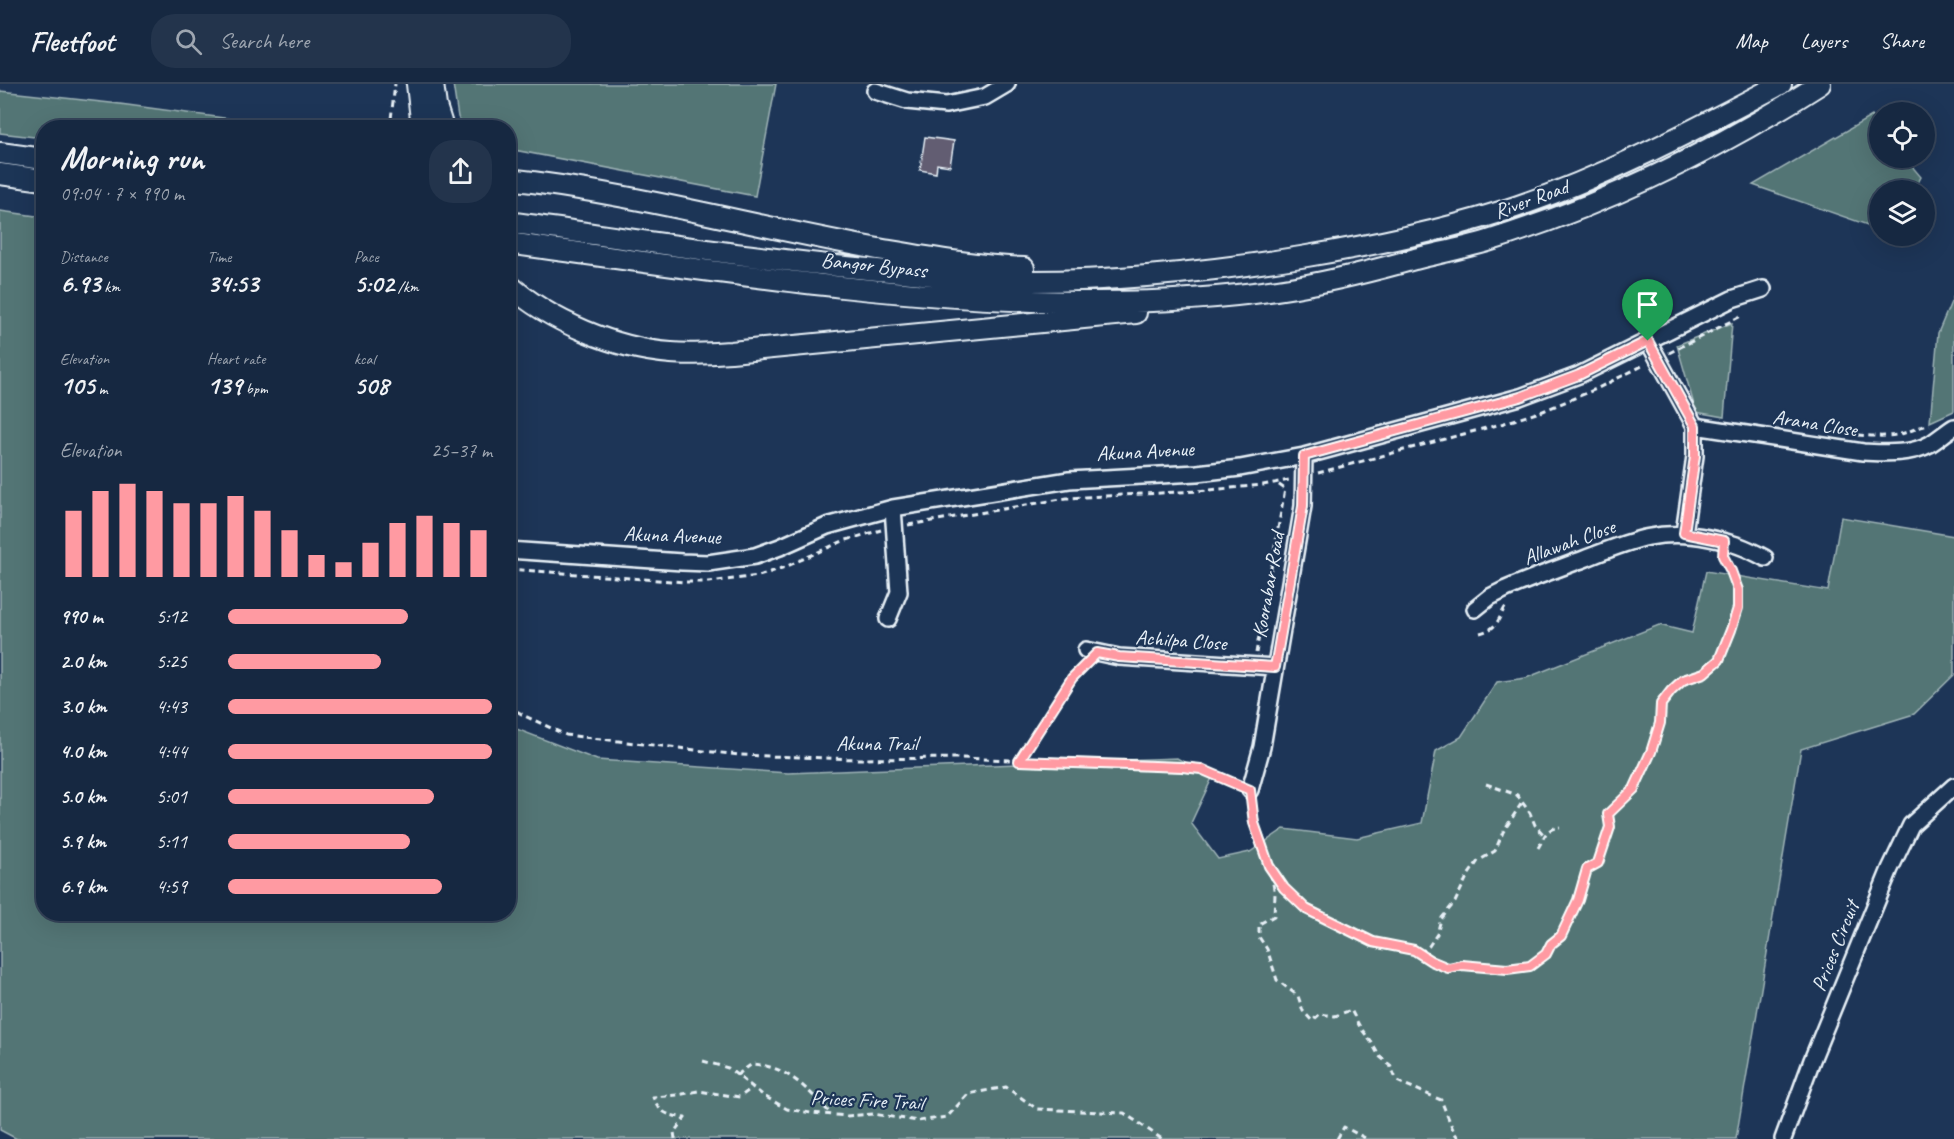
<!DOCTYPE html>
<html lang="en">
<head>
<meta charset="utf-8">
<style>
	body { margin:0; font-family:Caveat,sans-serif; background:#23344c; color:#f1f3f6; height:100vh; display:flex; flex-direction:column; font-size:22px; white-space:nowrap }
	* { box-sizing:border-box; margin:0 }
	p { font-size:20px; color:#9ea6b1 }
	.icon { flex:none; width:33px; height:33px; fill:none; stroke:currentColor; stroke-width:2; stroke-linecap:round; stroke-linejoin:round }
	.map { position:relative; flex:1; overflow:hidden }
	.drawer { position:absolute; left:36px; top:36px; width:480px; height:801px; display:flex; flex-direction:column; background:#162841; border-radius:24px; box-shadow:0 6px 24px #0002,0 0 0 2px #35445a }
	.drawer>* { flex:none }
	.tools { position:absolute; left:1869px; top:18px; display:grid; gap:12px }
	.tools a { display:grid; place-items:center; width:66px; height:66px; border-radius:50%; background:#162841; box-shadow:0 6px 24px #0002,0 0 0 2px #35445a; font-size:30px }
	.pin { position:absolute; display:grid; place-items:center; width:51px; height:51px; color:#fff; margin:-62px -26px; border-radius:50% 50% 50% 0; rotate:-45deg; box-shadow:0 0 6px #0007 }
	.pin .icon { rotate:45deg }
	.round { display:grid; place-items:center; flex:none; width:63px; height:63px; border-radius:24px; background:#23344c }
	.summary { display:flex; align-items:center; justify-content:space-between; height:102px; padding:0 24px }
	h1 { font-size:33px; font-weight:600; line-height:45px }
	.stats { display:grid; grid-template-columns:repeat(3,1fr); gap:9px; height:102px; padding:6px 24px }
	.stats div { display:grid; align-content:center }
	.stats b { font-size:26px; font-weight:600 }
	.stats small { font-size:16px; font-weight:400 }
	.stats p { font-size:16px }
	.chart { height:168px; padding:12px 24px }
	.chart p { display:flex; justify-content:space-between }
	.chart svg { width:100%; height:108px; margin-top:6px; stroke:#ff9aa2; stroke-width:6 }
	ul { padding:0 24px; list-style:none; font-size:20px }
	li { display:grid; grid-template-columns:96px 72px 1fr; align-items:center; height:45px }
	li i { height:15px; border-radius:8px; background:#ff9aa2 }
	header { display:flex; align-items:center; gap:36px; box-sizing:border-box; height:84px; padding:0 30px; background:#162841; border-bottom:2px solid #35445a }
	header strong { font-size:28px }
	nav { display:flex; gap:33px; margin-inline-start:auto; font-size:21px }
	.search { width:420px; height:54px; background:#23344c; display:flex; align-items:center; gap:15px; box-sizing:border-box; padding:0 21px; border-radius:24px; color:#9ea6b1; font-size:22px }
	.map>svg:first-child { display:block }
	.green { fill:#537575; stroke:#9eb3b6; stroke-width:1.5 }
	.building { fill:#625d72; stroke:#e8f1f8; stroke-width:1.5 }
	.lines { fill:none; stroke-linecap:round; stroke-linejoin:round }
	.minor-casing { stroke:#e8f1f8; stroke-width:20 }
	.major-casing { stroke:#e8f1f8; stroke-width:24 }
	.path { stroke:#e8f1f8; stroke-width:3; stroke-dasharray:6 4.5; stroke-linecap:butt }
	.minor { stroke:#1d3557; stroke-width:15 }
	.major { stroke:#1d3557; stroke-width:20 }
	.route-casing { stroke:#fff; stroke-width:12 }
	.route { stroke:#ff9aa2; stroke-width:8 }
	.labels { text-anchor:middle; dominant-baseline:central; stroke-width:4.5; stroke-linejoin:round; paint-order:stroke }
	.street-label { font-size:21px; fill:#e8f1f8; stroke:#1d3557 }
</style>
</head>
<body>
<header>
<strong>Fleetfoot</strong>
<div class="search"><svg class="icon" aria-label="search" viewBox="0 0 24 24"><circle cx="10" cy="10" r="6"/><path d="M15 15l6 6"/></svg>Search here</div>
<nav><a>Map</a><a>Layers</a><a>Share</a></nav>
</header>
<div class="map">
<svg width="1954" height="1055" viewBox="0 0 1954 1055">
	<rect width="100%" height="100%" fill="#1d3557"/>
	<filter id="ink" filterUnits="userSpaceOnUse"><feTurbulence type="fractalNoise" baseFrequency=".0167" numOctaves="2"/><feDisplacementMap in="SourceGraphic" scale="12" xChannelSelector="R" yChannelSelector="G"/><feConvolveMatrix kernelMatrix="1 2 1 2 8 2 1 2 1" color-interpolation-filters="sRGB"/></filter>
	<g filter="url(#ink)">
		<path class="green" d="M453,0H776L755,112L509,65L508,44L463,43L458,33Z
			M0,7L120,20L291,43L44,44L43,54L0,49Z
			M1872,32L1879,41L1880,74H1905L1921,93L1914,106H1880L1879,145L1753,101Z
			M0,127L43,133L44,830H508L509,642L597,676L788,689L1177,674L1212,694L1191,739L1218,775L1250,768L1284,745L1357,754L1422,739L1436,667L1461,653L1497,598L1526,594L1659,541L1692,549L1706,487L1828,507L1841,433L1954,452V591L1914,630L1801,665L1736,1055H17L0,1046Z
			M1954,211V327L1930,338L1938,249Z
			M1732,239L1724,333L1696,328L1677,261Z"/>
		<path class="building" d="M925,53L954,57L950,82L937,80L936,89L920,86Z"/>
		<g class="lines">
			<g class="minor-casing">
				<path id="minor" d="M875,7L907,17L946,21L985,13L1007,0
					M1648,257L1695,342V372L1684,449
					M1695,342L1863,368C1885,369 1910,371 1930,360C1938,355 1946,348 1954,343
					M508,466L682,478L708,479L755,472L780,463L827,442L893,424L1069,396L1197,389L1240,384L1304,372L1520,313L1579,291L1732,215L1763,205
					M1475,525L1490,513L1506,505C1531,494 1557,485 1584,475C1630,457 1658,444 1709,454C1733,459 1743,462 1765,474
					M888,535L899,508L893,424
					M1086,566L1119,573L1275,583
					M1250,706L1262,663L1303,422L1304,372
					M1783,1055L1812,976L1890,785L1911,741L1954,702"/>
			</g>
			<g class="major-casing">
				<path id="major" d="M417,0L422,44
					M433,0L436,22L443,44
					M0,69L44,75
					M0,90L44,96
					M508,95C635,109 759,144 884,166C931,174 977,182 1024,184
					M508,138C639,156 769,177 900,188C940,192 979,196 1019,197C1113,198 1207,188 1301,173C1368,162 1434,149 1500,128C1598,97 1690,48 1781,0
					M508,159C704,186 901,218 1098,218C1164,218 1231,214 1296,203C1336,196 1376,186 1415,175C1439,169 1464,164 1488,157C1605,121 1717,66 1820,0
					M508,200C549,237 616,265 671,269C691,271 711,269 731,268L1136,229"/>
			</g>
			<path class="path" d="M390,44L395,0
				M1669,269L1741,232
				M1858,351C1874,352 1892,354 1907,348C1916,345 1920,342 1930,341
				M1318,389L1501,340L1543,327L1596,305L1644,281
				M908,441L1067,414L1198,407L1263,401L1289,396
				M508,485L685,498H708L759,492L785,483L843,457L881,446
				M1480,549C1499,544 1497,536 1506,522
				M1256,569L1285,405L1275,398
				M508,622L525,632L566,651L739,671L857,675L961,674L1182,683L1201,685L1237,700
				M1019,677L1072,594L1085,581
				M1486,700L1517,711L1530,729L1535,741L1544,751
				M1251,719L1254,739L1271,789L1275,810L1274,832L1259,840V853L1267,865L1277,896L1298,912L1303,927L1312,937L1320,930L1335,932L1351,926L1360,943L1372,959L1379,972L1390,981L1397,997L1441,1016L1454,1048L1459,1055
				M1538,764C1545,753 1544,745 1560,743
				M1271,786L1284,804L1306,825L1326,836L1373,858L1414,866L1431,877L1448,884L1462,881L1484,884L1507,885L1530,882L1546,870L1551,860L1561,852L1578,816L1587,785L1598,779L1610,743L1608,730L1634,705L1651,668L1660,639L1661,620L1671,607L1683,596L1704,589L1719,576L1731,546L1738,524V506L1731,487L1723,471
				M1420,869L1429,862L1437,850L1441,835L1455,818L1467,793L1478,777L1495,767L1503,748L1523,717
				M703,977L728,984L764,1012L787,1025L811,1029L847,1032L873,1030L918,1037L947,1033L968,1010L1006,1003L1037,1025L1124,1029L1162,1055
				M737,991L752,980C788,982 807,1005 830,1029
				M675,1055L674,1048L685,1034C668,1031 660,1030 653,1013L678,1011L698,1007L740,1013L753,1003
				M1337,1055L1344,1043L1367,1055"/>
			<use href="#minor" class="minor"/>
			<use href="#major" class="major"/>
		</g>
	</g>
	<g class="lines" filter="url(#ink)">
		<g class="route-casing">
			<path id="route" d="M1648,257L1695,342V372L1684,449L1724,457L1723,472L1731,487L1738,506V524L1731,546L1719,576L1704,589L1683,596L1671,607L1661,620L1660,639L1651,668L1634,705L1608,730L1610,743L1598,779L1587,785L1578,816L1561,852L1551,860L1546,870L1530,882L1507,885L1462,881L1448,884L1431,877L1414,866L1373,858L1306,825L1284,804L1269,782L1254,739L1250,706L1201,685L1182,683L1019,677L1072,594L1097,569L1119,573L1275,583L1303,422L1304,372L1520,313L1579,291Z"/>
		</g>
		<use href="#route" class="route"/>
	</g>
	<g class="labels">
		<g class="street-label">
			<text transform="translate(1531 115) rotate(-20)">River Road</text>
			<text transform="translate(874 181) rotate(6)">Bangor Bypass</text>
			<text transform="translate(1815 339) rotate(9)">Arana Close</text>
			<text transform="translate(1145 367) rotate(-3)">Akuna Avenue</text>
			<text transform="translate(672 451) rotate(2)">Akuna Avenue</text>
			<text transform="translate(1569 458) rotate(-20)">Allawah Close</text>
			<text transform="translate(1268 501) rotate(-80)">Koorabar Road</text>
			<text transform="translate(1181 556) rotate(4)">Achilpa Close</text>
			<text x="877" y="659">Akuna Trail</text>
			<text transform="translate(1835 862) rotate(-68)">Prices Circuit</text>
			<text transform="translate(867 1016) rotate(3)">Prices Fire Trail</text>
		</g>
	</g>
</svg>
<div class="tools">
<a><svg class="icon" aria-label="locate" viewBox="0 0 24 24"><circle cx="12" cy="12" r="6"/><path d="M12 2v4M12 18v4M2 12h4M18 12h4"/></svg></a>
<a><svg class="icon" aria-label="layers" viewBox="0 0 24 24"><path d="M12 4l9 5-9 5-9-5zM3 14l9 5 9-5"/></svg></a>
</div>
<div class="pin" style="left:1648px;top:257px;background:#1e9e55"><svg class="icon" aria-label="arrive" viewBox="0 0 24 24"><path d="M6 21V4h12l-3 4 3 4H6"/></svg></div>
<section class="drawer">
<div class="summary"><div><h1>Morning run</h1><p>09:04 · 7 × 990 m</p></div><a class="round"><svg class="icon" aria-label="share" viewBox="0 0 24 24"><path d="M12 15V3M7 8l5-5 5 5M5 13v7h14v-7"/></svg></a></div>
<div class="stats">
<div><p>Distance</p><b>6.93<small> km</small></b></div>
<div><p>Time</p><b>34:53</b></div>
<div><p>Pace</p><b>5:02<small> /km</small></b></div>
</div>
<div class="stats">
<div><p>Elevation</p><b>105<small> m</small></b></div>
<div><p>Heart rate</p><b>139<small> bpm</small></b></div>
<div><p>kcal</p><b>508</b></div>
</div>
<div class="chart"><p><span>Elevation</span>25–37 m</p>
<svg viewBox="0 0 160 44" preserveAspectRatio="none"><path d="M5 44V17M15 44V9M25 44V6M35 44V9M45 44V14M55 44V14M65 44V11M75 44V17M85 44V25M95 44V35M105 44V38M115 44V30M125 44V22M135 44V19M145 44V22M155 44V25"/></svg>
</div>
<ul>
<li><b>990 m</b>5:12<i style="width:68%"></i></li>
<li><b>2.0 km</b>5:25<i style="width:58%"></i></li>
<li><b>3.0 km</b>4:43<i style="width:100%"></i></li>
<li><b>4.0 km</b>4:44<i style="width:100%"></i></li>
<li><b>5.0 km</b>5:01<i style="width:78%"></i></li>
<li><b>5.9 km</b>5:11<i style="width:69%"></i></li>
<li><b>6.9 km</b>4:59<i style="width:81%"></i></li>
</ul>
</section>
</div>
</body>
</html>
